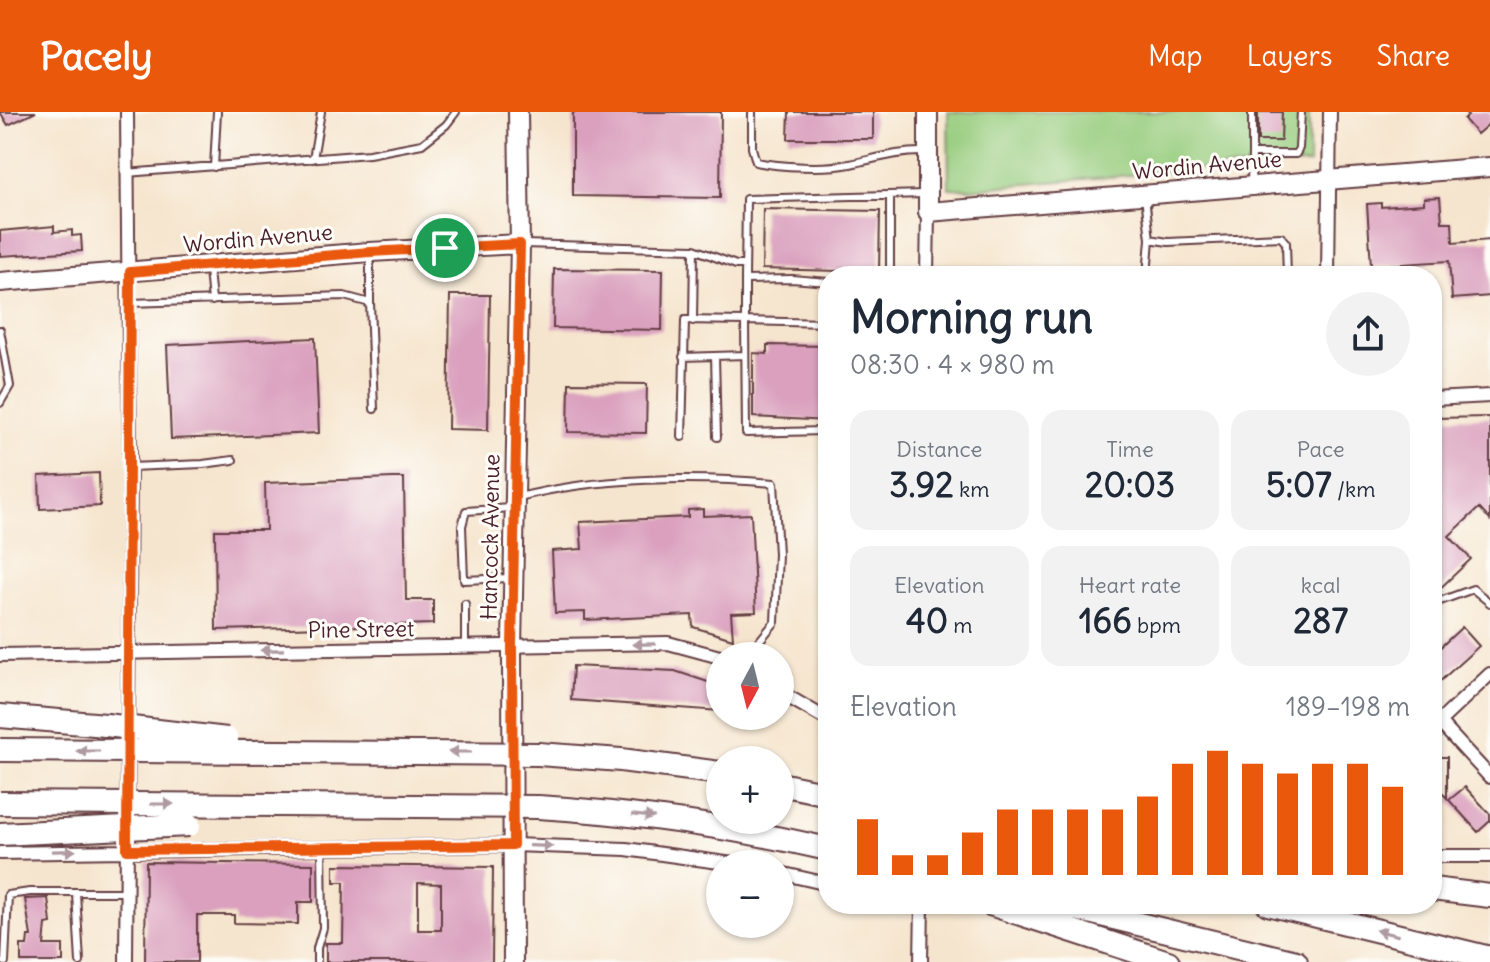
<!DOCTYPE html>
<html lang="en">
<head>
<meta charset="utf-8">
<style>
	body { margin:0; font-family:Delius,sans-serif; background:#f2f2f3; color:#1f2937; height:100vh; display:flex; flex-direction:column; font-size:30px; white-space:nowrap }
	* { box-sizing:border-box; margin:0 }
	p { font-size:26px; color:#747a83 }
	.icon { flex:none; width:44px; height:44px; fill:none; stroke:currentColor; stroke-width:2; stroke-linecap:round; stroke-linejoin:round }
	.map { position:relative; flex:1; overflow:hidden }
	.side { position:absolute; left:818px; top:154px; width:624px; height:648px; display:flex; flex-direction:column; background:#fff; border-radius:32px; box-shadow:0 2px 6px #0004 }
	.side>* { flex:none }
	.needle { width:52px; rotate:187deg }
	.tools { position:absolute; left:706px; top:530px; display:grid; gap:16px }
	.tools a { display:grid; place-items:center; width:88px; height:88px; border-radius:50%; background:#fff; box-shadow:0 2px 6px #0004; font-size:40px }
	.pin { position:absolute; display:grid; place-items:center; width:68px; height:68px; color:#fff; margin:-34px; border:4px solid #fff; border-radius:50%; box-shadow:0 2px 8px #0007 }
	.round { display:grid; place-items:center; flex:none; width:84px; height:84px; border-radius:42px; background:#f2f2f3 }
	.summary { display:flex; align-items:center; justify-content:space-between; height:136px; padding:0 32px }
	h1 { font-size:44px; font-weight:700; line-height:60px }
	.stats { display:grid; grid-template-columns:repeat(3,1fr); gap:12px; height:136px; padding:8px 32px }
	.stats div { display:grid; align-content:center; border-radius:20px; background:#f2f2f3; text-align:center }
	.stats b { font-size:34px; font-weight:700 }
	.stats small { font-size:22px; font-weight:400 }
	.stats p { font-size:22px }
	.chart { height:224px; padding:16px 32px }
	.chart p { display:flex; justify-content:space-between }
	.chart svg { width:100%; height:144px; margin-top:8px; stroke:#ea580c; stroke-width:6 }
	header { display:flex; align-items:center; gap:48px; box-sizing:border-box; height:112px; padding:0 40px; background:#ea580c; color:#fff }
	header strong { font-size:38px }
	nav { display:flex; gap:44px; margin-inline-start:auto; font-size:28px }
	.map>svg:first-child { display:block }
	.green { fill:#96cc7d; stroke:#707654; stroke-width:2 }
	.building { fill:#daa0be; fill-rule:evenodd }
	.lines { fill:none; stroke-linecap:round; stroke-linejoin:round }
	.lane-casing { stroke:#643d43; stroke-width:10 }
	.street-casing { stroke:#643d43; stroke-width:16 }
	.secondary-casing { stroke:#643d43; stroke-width:22 }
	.highway-casing { stroke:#643d43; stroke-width:26 }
	.lane { stroke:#fff; stroke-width:6 }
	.street { stroke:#fff; stroke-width:12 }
	.secondary { stroke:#fff; stroke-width:18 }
	.highway { stroke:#fff; stroke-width:22 }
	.highway-bridge-casing { stroke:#643d43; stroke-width:26; stroke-linecap:butt }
	.highway-bridge { stroke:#fff; stroke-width:22 }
	.oneway { fill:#ae9aa0 }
	.route-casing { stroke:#fff; stroke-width:16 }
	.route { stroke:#ea580c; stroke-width:10 }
	.labels { text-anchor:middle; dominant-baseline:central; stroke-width:6; stroke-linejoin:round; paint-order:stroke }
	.street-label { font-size:22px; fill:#4a1f2b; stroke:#fdfcf7 }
</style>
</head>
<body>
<header>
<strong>Pacely</strong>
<nav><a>Map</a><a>Layers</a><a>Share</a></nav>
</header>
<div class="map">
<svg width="1490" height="850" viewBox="0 0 1490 850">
	<rect width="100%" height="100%" fill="#fdfcf7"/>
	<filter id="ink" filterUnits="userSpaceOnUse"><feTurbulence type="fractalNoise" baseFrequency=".0125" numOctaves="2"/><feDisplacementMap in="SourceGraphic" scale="16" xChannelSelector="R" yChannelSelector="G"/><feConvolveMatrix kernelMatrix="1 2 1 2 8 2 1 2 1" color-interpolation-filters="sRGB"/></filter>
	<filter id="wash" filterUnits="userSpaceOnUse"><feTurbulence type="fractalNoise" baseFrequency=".006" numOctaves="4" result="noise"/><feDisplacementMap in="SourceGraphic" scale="32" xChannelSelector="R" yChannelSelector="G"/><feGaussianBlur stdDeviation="1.8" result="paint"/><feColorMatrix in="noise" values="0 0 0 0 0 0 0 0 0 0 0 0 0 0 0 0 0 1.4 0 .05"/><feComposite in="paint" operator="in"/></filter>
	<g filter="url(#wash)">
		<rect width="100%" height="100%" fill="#f6e5ce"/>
		<path class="green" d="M948,0H1309V52L1200,57L969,77L949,76Z"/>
		<g id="blocks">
			<path class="building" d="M0,0H36L8,13Z
				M573,0H721L720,86L573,84Z
				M789,0H873V27H788Z
				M1258,0H1282L1281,29H1258Z
				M1465,0H1490V11L1477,22L1464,7L1468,4Z
				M1440,85L1442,110H1452L1453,131L1490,128V184L1452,187L1449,149L1371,154L1367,92L1381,91V95L1424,92V86Z
				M763,97L880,99L879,160L762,157Z
				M54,114V120L72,118V124L81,123L82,139L0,144V119Z
				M554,157L663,158L662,218L553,216Z
				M450,183H490L488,318L448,317Z
				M315,226L319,321L171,327L167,233Z
				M767,233L828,234V309L753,305V241L767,242Z
				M569,271L647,272L646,321L568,320Z
				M1490,305V408L1479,396L1449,424L1471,447L1432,484V306Z
				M99,361L100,394L40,397L39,364Z
				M393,366H404L406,488H433V512L216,518L215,418H266L265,371Z
				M703,397V404L751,402L756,500L731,501L733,527L693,515L692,503L585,508V500L555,501L552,439L582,437L580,410L688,405V398Z
				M1462,515L1479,534L1437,572L1432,566V543Z
				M573,554L675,559L720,574V599L571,588Z
				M1432,645H1447V686L1432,671Z
				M1465,675L1490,702V709L1478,720L1449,688Z
				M146,750L313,752V790H298V812L234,811V803H197V850H145Z
				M334,753L493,755L492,850H326V831H343L344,770H334ZM418,771L441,772V818H418Z
				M48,786L51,811L46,812L44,833H63V850H21V833H27L28,824H31L25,787Z"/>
		</g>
	</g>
	<g filter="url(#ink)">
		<use href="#blocks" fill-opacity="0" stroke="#643d43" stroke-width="2"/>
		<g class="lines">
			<g class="lane-casing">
				<path id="lane" d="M752,0V36L756,50C780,55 826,57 850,52C875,47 899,39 925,40
					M1252,0V42
					M313,47L321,0
					M214,55L217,0
					M126,61L369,42L422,32L446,13L456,0
					M1251,71L1252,42H1296L1299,36L1301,0
					M890,83V164
					M1145,85L1150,127L1168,130L1281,125L1286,131L1287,164
					M523,132L694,137L736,153H744
					M209,158L212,189
					M1147,164L1150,127
					M745,168V209L828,211
					M828,170L792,167L745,168L746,87L924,82
					M130,191L344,184L370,191L374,297
					M370,191V144
					M693,209L694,137
					M0,218L10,274L0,291
					M715,244L717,325
					M683,245L745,243
					M682,325L685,208L745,209L746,321L823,319
					M130,355L203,352L233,348
					M519,385C597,365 694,364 774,371L778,442L775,510L747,544
					M510,466L464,468L462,414L466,399L511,396
					M465,492V535
					M1432,492L1473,477L1490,491
					M76,781L80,850
					M5,850L8,783L30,780H125
					M317,850V836L323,816L322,735"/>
			</g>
			<g class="street-casing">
				<path id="street" d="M927,164L928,100
					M1328,164L1330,0
					M1432,287L1490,284
					M0,543L668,531L720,545
					M780,580L828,608
					M1432,602L1490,665
					M1439,610L1490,562
					M0,741L513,733L626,737L733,752
					M1432,744H1490
					M780,761L828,772
					M126,850L130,355L127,0
					M921,850L922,792"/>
			</g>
			<g class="secondary-casing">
				<path id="secondary" d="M928,0V100L1490,55
					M0,170L370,140L520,132
					M513,850L512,534L520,132L518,0"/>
			</g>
			<g class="highway-casing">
				<path id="highway" d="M0,604L106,613
					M538,642L621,648L720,661
					M780,672L828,682
					M538,695C636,701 732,715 828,737
					M0,722L105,717
					M1432,777L1490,784
					M990,792L1168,850
					M1056,792L1296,850
					M1268,792L1490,846"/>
			</g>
			<use href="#lane" class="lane"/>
			<use href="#street" class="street"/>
			<use href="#secondary" class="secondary"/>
			<use href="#highway" class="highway"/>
			<g class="highway-bridge-casing">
				<path id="highway-bridge" d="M106,613L227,627
					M0,638L538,642
					M0,691L538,695
					M105,717L189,713"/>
			</g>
			<use href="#highway-bridge" class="highway-bridge"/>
		</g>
		<defs><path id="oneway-solid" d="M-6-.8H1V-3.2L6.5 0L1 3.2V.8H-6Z" transform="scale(2)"/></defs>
		<g class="oneway">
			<use href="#oneway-solid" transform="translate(644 532) rotate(179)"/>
			<use href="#oneway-solid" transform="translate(272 538) rotate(179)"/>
			<use href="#oneway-solid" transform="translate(88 639) rotate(-180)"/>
			<use href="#oneway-solid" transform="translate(460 640) rotate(-180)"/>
			<use href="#oneway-solid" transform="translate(162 692)"/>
			<use href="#oneway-solid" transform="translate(643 704) rotate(7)"/>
			<use href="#oneway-solid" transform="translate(541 734) rotate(2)"/>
			<use href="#oneway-solid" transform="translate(64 739) rotate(-1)"/>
			<use href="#oneway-solid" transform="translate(1387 821) rotate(-166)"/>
		</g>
	</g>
	<g class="lines" filter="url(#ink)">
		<g class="route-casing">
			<path id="route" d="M520,132L512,534L513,733L127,738L130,160L370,140Z"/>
		</g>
		<use href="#route" class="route"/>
	</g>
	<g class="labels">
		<g class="street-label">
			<text transform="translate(1207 53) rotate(-5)">Wordin Avenue</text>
			<text transform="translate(258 126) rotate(-5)">Wordin Avenue</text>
			<text transform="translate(490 425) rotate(-89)">Hancock Avenue</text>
			<text transform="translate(361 517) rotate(-1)">Pine Street</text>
		</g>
	</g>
</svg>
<div class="tools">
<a><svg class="needle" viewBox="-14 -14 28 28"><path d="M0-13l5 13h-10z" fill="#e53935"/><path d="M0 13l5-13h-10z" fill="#747a83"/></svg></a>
<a>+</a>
<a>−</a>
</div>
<div class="pin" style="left:445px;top:136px;background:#1e9e55"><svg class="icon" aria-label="arrive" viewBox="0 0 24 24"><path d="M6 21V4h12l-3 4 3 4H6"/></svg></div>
<section class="side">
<div class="summary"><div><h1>Morning run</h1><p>08:30 · 4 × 980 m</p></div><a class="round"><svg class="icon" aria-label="share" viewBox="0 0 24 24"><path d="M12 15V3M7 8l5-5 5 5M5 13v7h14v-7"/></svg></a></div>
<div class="stats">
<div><p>Distance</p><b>3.92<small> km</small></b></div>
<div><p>Time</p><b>20:03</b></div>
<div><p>Pace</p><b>5:07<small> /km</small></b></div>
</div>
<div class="stats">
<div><p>Elevation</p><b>40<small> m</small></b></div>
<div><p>Heart rate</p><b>166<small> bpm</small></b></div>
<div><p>kcal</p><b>287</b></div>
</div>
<div class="chart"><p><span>Elevation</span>189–198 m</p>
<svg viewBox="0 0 160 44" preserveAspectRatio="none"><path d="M5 44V27M15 44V38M25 44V38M35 44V31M45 44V24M55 44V24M65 44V24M75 44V24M85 44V20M95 44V10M105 44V6M115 44V10M125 44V13M135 44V10M145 44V10M155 44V17"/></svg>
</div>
</section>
</div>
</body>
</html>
